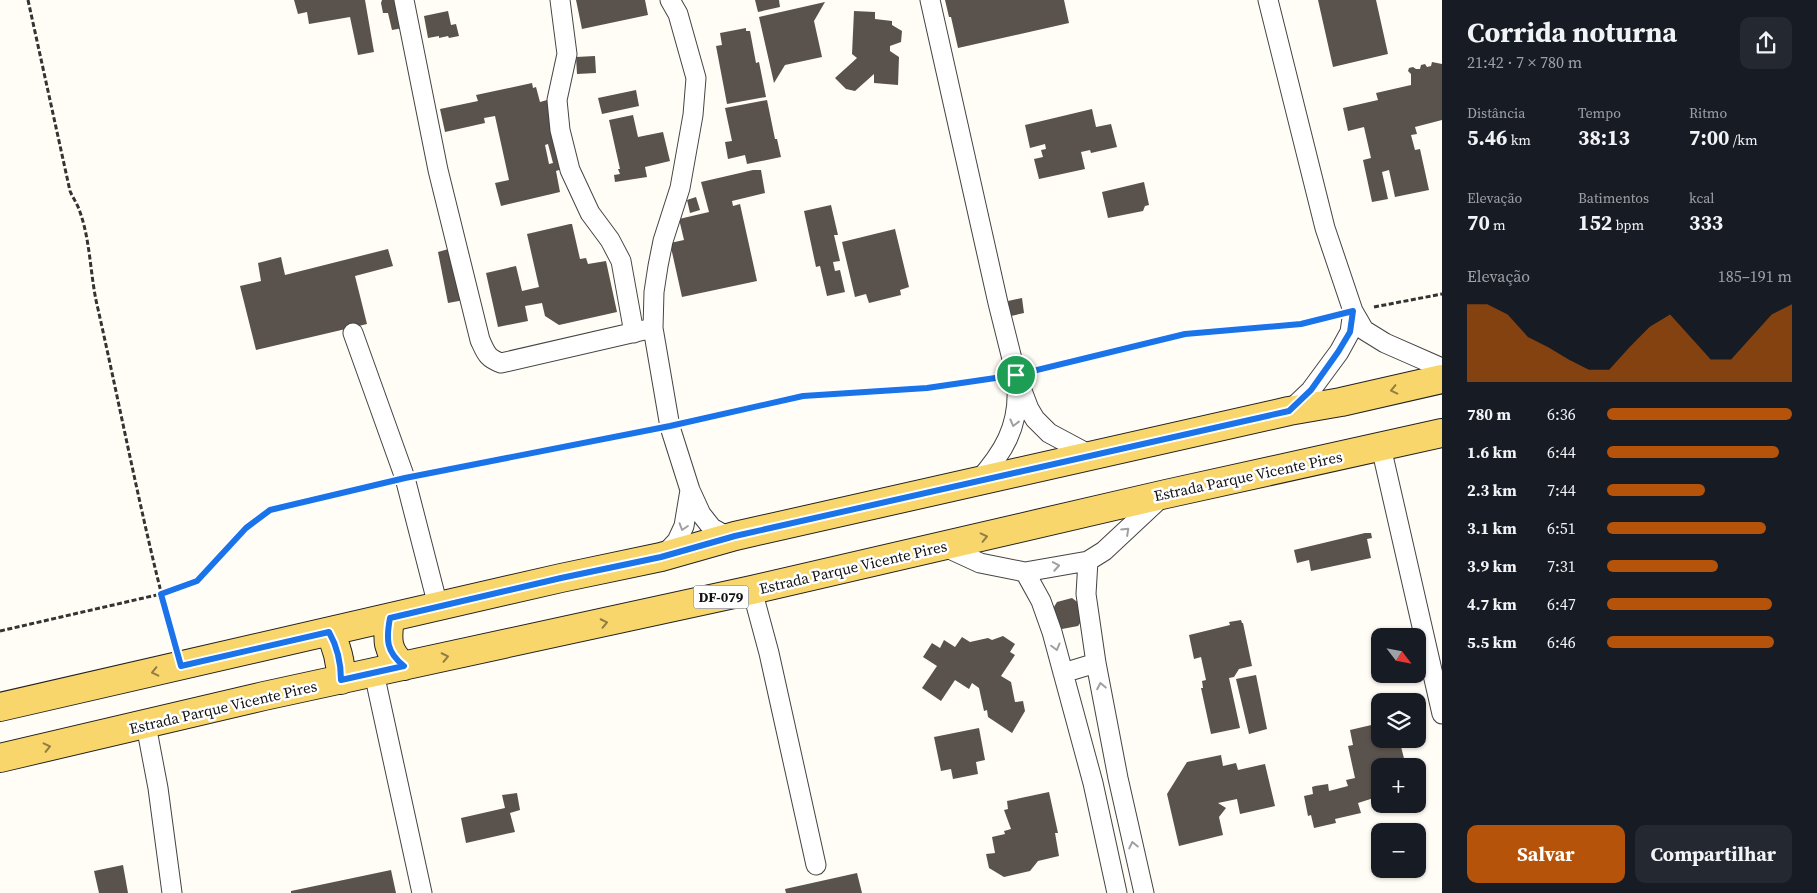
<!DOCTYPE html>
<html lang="pt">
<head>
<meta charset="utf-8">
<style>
	body { margin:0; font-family:"Source Serif 4",serif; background:#242831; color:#f1f3f6; height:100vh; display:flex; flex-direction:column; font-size:19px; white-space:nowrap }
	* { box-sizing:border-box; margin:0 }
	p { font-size:16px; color:#9ea1a6 }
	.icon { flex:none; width:28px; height:28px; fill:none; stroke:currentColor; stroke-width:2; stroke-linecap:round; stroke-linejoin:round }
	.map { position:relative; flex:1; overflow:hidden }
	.details { display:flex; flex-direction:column; background:#171b24; width:375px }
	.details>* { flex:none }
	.needle { width:32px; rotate:122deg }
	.tools { position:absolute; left:1371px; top:628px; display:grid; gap:10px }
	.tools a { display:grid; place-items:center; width:55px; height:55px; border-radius:10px; background:#171b24; box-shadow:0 1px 4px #0004; font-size:25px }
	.pin { position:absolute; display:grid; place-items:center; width:42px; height:42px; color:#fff; margin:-21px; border:2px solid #fff; border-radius:50%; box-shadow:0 1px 5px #0007 }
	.round { display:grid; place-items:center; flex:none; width:52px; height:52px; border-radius:10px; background:#242831 }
	.overview { display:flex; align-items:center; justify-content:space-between; height:85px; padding:0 25px }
	h1 { font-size:28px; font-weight:700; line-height:38px }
	.metrics { display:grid; grid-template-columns:repeat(3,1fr); gap:8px; height:85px; padding:5px 25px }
	.metrics div { display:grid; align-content:center }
	.metrics b { font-size:21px; font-weight:700 }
	.metrics small { font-size:14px; font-weight:400 }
	.metrics p { font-size:14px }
	.chart { height:140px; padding:10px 25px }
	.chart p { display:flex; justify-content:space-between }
	.chart svg { width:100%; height:90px; margin-top:5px; fill:#b45309; opacity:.7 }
	.action { display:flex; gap:10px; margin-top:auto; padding:10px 25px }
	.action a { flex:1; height:58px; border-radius:10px; background:#b45309; color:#fff; font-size:20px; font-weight:700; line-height:58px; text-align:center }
	.action a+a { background:#242831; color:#f1f3f6 }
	ul { padding:0 25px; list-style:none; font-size:16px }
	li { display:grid; grid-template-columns:80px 60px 1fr; align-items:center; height:38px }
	li i { height:12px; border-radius:6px; background:#b45309 }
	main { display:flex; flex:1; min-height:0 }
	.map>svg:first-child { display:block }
	.building { fill:#5a524d; fill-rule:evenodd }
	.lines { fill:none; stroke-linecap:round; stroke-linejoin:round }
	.minor-casing { stroke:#444; stroke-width:21 }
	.primary-casing { stroke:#222; stroke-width:30 }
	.path { stroke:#333; stroke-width:3; stroke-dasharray:5 2.5; stroke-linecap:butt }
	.minor { stroke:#fff; stroke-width:19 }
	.primary { stroke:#f9d66b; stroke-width:28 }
	.oneway { stroke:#917d42 }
	.oneway2 { stroke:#a0a0a0 }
	.route-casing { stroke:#fff; stroke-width:10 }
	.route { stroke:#1a73e8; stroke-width:6 }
	.labels { text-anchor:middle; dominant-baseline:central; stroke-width:5; stroke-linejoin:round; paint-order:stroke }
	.shield { fill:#fff; stroke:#585858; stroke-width:1 }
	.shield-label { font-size:14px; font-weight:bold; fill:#111 }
	.street-label { font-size:15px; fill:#111; stroke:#fff }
</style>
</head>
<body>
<main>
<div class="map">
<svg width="1442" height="893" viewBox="0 0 1442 893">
	<rect width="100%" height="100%" fill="#fffdf5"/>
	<path class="building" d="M294,0H365L374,52L358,55L350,17L309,24L307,12L298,14Z
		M382,0H397L403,28L392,30L388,13H383L381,3Z
		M576,0H645L648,15L582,29Z
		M755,0H779L780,7L758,12Z
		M945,0H1064L1069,23L958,48L951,17H949Z
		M1318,0H1376L1388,54L1333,67Z
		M825,2L814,21L822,57L785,65L774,83L759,17Z
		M448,11L451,25L456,24L459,36L449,38L448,36L439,38V36L428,38L424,16Z
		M854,11L875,12V19L892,21V25L902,31L901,42L890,46V51L899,57L898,85L874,83V74L855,91L846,89L835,78L857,58L852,54Z
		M746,28V31H750L756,63L759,62L766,97L727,104L716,46L722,45L720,33Z
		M595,56L596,73L577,74L576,57Z
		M1432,62L1442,64V120L1415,127L1417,134L1411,135L1415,150L1420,149L1429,190L1395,197L1389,170L1382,172L1388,199L1372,202L1363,160L1371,158L1364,127L1348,131L1343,108L1378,100L1376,93L1411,85V74L1408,71L1409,68L1413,67L1416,69H1420L1421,65L1425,64L1427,67L1431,66Z
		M532,83L533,88L536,87L540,102L547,100L562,169L556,171L560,192L501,206L495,183L509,180L495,116L484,118L485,123L445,132L440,109L478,101L476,95ZM548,144L553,163L549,164L545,145Z
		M636,90L639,106L602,114L598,98Z
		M767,100L775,139H777L781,157L747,164L745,155L728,159L725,142L732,141L725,108Z
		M1092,109L1096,127L1111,124L1117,147L1091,153L1090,150L1081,152L1085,169L1039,179L1034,159L1043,157L1041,150L1046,149L1045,144L1030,148L1025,125Z
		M633,115L638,137L663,132L670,161L645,167L647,177L615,182L614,175L620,174L618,169H620L609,120Z
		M753,170H761L765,193L732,201L733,206L740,204L757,281L682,297L670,243L684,240L679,219L709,212L701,182Z
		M1144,182L1149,205L1145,206L1143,211L1108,218L1102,192Z
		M696,197L700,210L690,213L687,200Z
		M831,205L838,235H834L840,261L833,262L835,271L840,270L845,292L827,296L820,266L816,267L804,211Z
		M570,224H572L580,259L586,258L588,264L606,261L617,312L559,325L545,316L542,303L525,306L528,321L498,327L486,273L516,266L522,291L539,287L527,234Z
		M895,229L909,287L900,290L901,295L869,303L866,294L855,297L842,242Z
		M452,248L464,300L448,303L438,252Z
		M388,249L393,266L355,276L367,324L256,350L240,286L261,281L258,263L281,257L285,275Z
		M1022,298L1024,313L1011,316L1008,301Z
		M1365,533H1371L1372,538L1367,539L1371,558L1311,571L1309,560L1297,563L1294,550Z
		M1072,598L1080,604L1082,620L1078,626L1062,629L1057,625L1052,610L1057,602Z
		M1241,620L1242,623H1243L1252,666L1239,669L1234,677L1229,678L1240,728L1211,734L1201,688H1203L1202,681L1206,680L1201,657L1194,659L1189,635L1230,625L1229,622Z
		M1003,636L1015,644L1010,652L1015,655L1001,676L1011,682L1015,702L1023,701L1025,711L1012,733L988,717L987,710L984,711L979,688L972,683L969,689L955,680L941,701L922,688L937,666L923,657L932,643L940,648L944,640L955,647L962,637L970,642L988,638L992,640Z
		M1256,675L1267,729L1249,734L1236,679Z
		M1380,723V739H1399L1406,766H1380V796L1358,803L1361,813L1335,819L1336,823L1314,828L1311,815L1308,816L1304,796L1313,794L1312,787L1315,786L1328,784L1329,791L1348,786L1346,780L1355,778L1348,746L1353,745L1350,730Z
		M979,728L985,760L976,762L978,774L953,779L951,769L941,771L934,737Z
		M1221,755L1223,766L1236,763L1238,770L1265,764L1275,806L1240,814L1237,799L1218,803L1226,808L1219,817L1223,835L1179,846L1167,794L1187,762Z
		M1049,792L1058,833H1055L1059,856L1038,861L1030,871L1004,877L989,868L986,854L995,853L992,837L1005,834L1004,831L1011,829L1004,810L1008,809L1007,801Z
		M517,793L520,810L510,813L515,832L466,843L461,818L505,808L502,795Z
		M123,865L128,893H99L94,871Z
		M391,870L396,893H291V891Z
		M857,873L862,893H786L785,889Z"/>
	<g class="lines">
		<g class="minor-casing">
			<path id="minor" d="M404,0L438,170L480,340C486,353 487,358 501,363L653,328
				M560,0L567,54L557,100L560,130L570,170L590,213L610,240L621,261L634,333
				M670,0L678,14L696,78L693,115L680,188L663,241L658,266L654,292L653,328L670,427L690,490L701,514L712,528L721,533L735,536
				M930,0L998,303L1016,375L1029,409L1035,419L1049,433L1092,456
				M1268,0L1325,228L1353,311L1364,330L1385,343L1442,368
				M353,333L405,478L438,606
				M1289,411L1311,390L1339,352L1350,332L1353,311
				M1381,447L1442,714
				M978,481C1003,453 1019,427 1017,388
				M943,546L980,563L1025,572L1088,561L1104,551L1164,495
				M663,556L677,541L684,526L690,490
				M1088,561L1086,594L1096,663L1118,778L1144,893
				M1025,572L1041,601L1052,632L1093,783L1117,893
				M752,590L769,653L816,865
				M374,673L422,893
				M1063,673L1096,663
				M146,725L158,788L172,893"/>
		</g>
		<g class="primary-casing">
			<path id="primary" d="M390,618C387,639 386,652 404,666
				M329,632C338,648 341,662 341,680
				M0,707L561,578L661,557L735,536L1289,411L1341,402L1442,379
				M0,758L264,696L752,590L1166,494L1442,433"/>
		</g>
		<path class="path" d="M28,0L70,191C73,198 78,205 80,212C91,243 90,277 98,309C123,420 144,532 174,642
			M1374,307L1442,294
			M1035,370L1185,334L1301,324L1331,317
			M690,422L803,396L927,389L995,378
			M425,474L650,430
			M0,631L161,594L197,581L246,528L270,510L385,483"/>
		<use href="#minor" class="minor"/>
		<use href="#primary" class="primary"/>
	</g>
	<defs><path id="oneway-chevron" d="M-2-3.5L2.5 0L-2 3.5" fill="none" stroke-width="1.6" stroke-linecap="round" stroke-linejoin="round" transform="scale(1.25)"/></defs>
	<g class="oneway">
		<use href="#oneway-chevron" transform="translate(1394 390) rotate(167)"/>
		<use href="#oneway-chevron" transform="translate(984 537) rotate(-13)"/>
		<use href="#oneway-chevron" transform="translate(604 623) rotate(-12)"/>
		<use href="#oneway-chevron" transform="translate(445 657) rotate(-12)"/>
		<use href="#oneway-chevron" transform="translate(155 672) rotate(167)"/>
		<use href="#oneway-chevron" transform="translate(47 747) rotate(-13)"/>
	</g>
	<g class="oneway2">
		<use href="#oneway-chevron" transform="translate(1014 423) rotate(104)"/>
		<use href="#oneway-chevron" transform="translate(683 527) rotate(108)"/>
		<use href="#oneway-chevron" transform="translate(1126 531) rotate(-43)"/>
		<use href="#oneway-chevron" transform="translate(1056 566) rotate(-10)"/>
		<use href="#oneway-chevron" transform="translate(1056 647) rotate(75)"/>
		<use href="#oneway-chevron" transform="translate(1101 686) rotate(-101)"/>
		<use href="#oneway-chevron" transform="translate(1133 845) rotate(-102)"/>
	</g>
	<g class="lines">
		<g class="route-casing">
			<path id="route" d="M1353,311L1350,332L1338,352L1311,390L1289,411L735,536L661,557L561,578L390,618C386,639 386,652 404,666L341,680C341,662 338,648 329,632L181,666L161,594L197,581L246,528L270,510L405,478L670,426L803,396L927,388L1016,375L1185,334L1301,324Z"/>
		</g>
		<use href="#route" class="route"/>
	</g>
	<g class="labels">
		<rect class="shield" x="693.5" y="585.5" width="55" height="23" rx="4"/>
		<g class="shield-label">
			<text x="721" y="597">DF-079</text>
		</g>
		<g class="street-label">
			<text transform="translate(1248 476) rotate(-12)">Estrada Parque Vicente Pires</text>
			<text transform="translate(853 567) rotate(-13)">Estrada Parque Vicente Pires</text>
			<text transform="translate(223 707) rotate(-13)">Estrada Parque Vicente Pires</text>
		</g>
	</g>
</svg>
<div class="tools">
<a><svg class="needle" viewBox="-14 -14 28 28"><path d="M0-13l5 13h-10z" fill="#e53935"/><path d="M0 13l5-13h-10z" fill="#9ea1a6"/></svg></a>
<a><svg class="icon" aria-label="layers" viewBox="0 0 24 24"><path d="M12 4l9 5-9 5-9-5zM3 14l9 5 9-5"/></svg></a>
<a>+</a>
<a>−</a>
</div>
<div class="pin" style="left:1016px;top:375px;background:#1e9e55"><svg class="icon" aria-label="arrive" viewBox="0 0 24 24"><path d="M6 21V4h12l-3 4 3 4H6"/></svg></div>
</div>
<section class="details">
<div class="overview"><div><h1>Corrida noturna</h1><p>21:42 · 7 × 780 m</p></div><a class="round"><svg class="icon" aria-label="share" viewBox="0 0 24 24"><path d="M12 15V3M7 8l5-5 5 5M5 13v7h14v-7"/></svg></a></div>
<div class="metrics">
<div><p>Distância</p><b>5.46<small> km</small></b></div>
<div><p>Tempo</p><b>38:13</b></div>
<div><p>Ritmo</p><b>7:00<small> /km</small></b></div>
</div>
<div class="metrics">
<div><p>Elevação</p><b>70<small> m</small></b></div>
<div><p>Batimentos</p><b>152<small> bpm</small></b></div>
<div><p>kcal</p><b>333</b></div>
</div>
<div class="chart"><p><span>Elevação</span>185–191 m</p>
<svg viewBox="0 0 160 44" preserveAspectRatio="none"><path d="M0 44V6L10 6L20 11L30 22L40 27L50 33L60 38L70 38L80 27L90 17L100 11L110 22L120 33L130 33L140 22L150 11L160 6V44z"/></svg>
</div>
<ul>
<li><b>780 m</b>6:36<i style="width:100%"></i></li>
<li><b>1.6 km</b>6:44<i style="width:93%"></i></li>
<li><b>2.3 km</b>7:44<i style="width:53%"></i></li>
<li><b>3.1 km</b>6:51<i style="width:86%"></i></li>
<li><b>3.9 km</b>7:31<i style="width:60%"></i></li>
<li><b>4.7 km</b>6:47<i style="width:89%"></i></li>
<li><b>5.5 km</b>6:46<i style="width:90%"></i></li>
</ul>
<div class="action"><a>Salvar</a><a>Compartilhar</a></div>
</section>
</main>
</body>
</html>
